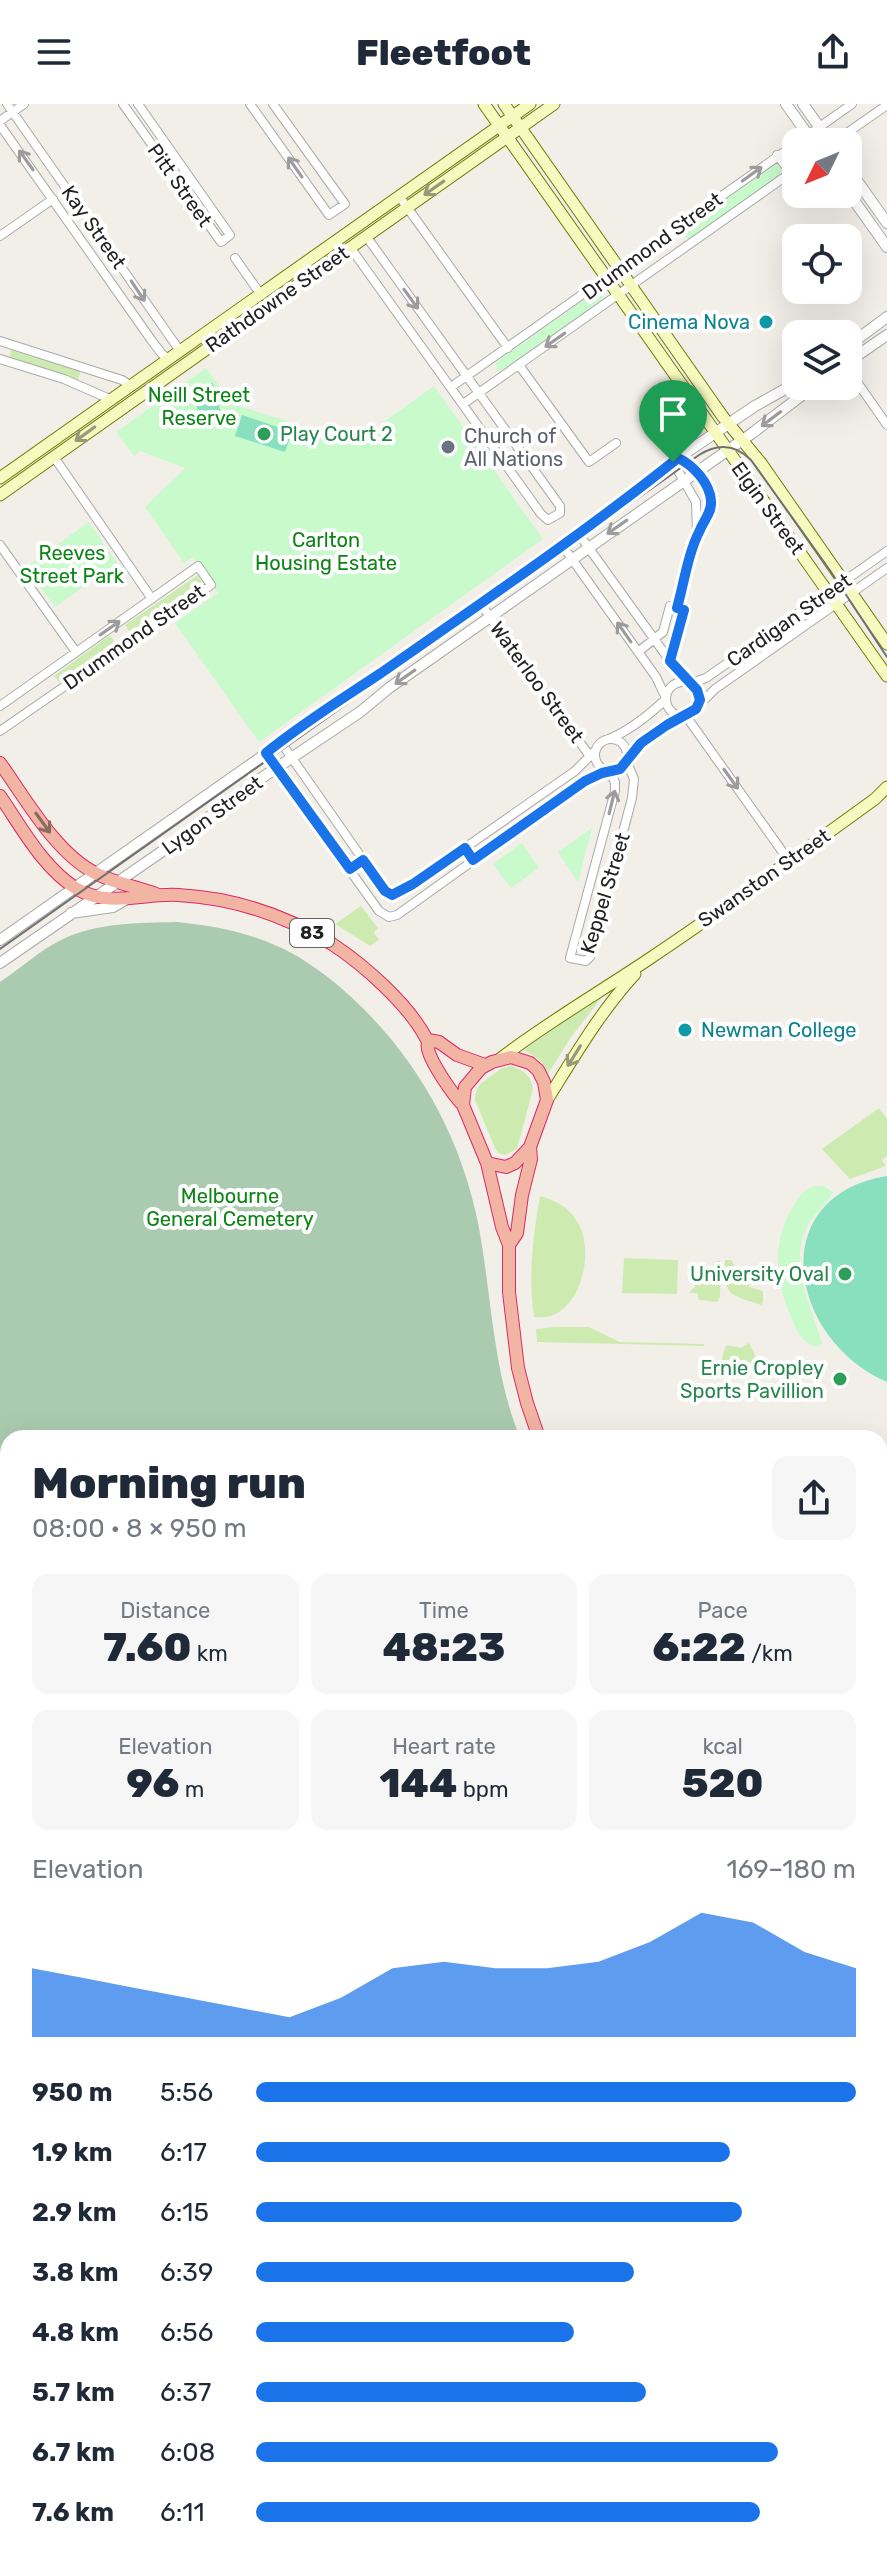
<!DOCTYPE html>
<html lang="en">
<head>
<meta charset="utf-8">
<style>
	body { margin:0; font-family:Rubik,sans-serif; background:#f6f6f7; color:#1f2937; height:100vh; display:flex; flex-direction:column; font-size:30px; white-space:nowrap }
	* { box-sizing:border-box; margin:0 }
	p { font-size:26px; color:#747a83 }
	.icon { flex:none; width:44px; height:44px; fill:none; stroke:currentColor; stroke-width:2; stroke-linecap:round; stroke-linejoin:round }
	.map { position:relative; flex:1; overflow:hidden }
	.panel { position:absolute; left:0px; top:1326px; width:888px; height:1128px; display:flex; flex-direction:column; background:#fff; border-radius:24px 24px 0 0; box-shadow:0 8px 32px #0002 }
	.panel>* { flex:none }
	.needle { width:52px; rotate:227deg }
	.tools { position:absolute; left:782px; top:24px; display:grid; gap:16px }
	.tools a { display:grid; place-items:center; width:80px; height:80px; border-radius:16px; background:#fff; box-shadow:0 8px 32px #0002; font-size:40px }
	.pin { position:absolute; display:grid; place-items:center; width:68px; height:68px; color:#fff; margin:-82px -34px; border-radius:50% 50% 50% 0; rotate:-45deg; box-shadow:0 0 8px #0007 }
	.pin .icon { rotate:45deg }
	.round { display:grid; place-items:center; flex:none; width:84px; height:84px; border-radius:16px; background:#f6f6f7 }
	.summary { display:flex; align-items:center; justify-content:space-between; height:136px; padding:0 32px }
	h1 { font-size:44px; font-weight:800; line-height:60px }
	.figures { display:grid; grid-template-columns:repeat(3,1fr); gap:12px; height:136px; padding:8px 32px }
	.figures div { display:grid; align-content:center; border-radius:16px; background:#f6f6f7; text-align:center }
	.figures b { font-size:40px; font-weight:800 }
	.figures small { font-size:22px; font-weight:400 }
	.figures p { font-size:22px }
	.chart { height:224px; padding:16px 32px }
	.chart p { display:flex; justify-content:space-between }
	.chart svg { width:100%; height:144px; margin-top:8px; fill:#1a73e8; opacity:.7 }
	ul { padding:0 32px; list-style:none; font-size:26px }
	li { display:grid; grid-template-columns:128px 96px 1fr; align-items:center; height:60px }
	li i { height:20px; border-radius:10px; background:#1a73e8 }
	header { display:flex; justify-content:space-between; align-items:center; height:104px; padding:0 32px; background:#fff; font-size:36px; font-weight:800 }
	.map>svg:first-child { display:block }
	.grass { fill:#cdebb0 }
	.cemetery { fill:#aacbaf }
	.park { fill:#c8facc }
	.pitch { fill:#88e0be }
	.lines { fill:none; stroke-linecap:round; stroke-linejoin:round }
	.minor-casing { stroke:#a9a9a9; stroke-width:10 }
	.tertiary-casing { stroke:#a9a9a9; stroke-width:12 }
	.secondary-casing { stroke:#707d05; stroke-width:13 }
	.primary-casing { stroke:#a06b00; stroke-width:14 }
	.trunk-casing { stroke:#dc2a67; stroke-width:14 }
	.minor { stroke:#fff; stroke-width:8 }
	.tertiary { stroke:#fff; stroke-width:10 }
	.secondary { stroke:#f7fabf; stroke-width:11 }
	.primary { stroke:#fcd6a4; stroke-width:12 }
	.trunk { stroke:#f2b4a3; stroke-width:12 }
	.tram { stroke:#707070; stroke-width:2 }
	.oneway { stroke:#9c9c9c }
	.oneway2 { stroke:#979978 }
	.oneway3 { stroke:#8a6b62 }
	.route-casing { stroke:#fff; stroke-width:16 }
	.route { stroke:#1a73e8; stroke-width:10 }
	.culture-dot { fill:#0f9aa8; stroke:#fff; stroke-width:3 }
	.leisure-dot { fill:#2e9e5b; stroke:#fff; stroke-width:3 }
	.worship-dot { fill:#6b7280; stroke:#fff; stroke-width:3 }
	.labels { text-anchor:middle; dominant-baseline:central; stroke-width:8; stroke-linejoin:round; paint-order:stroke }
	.shield { fill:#fff; stroke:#646464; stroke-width:2 }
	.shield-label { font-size:18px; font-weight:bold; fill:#222 }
	.street-label { font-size:20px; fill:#222; stroke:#fff }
	.culture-label { font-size:20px; fill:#0d838f; stroke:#fff; text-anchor:end }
	.park-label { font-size:20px; fill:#0c8416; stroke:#fff }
	.leisure-label { font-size:20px; fill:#27864d; stroke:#fff; text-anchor:end }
	.worship-label { font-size:20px; fill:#5b616d; stroke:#fff; text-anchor:start }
</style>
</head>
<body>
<header><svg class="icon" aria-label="menu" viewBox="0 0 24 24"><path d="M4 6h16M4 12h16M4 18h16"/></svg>Fleetfoot<svg class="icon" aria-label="share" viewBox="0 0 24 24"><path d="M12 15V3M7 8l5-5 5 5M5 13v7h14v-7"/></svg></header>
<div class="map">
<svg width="887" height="2454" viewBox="0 0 887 2454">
	<rect width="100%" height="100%" fill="#f2efe9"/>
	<path class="grass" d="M12,244L81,266L78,276L9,254Z
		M198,471L202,478L130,528L125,521Z
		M110,531L115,539L60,579L54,572Z
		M361,802L378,824L374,828L379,836L370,842L335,820Z
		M607,887L571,933L548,970L540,956L524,946Z
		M512,962C525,967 531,972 533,985L517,1045L505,1051L498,1049L495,1044L475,996L476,987L480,980L502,964Z
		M879,1004L887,1015V1052L882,1056L886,1062L850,1075L822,1045Z
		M540,1092C557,1097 571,1104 579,1121C593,1147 583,1199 553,1211C547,1214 541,1213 534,1213C528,1173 533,1132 540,1092Z
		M624,1154L678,1156L677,1190L622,1189Z
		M725,1156H732L738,1178H748L749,1183L763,1187V1198L761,1201C729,1190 723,1192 725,1156Z
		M717,1157H720L721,1161L720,1193L717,1198L699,1196L697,1189H689Z
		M555,1223H589L620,1238L704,1240V1242L537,1238L536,1225Z
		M749,1239L756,1253L753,1263L738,1270C723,1266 718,1254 727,1241L741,1244Z"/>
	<path class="cemetery" d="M177,818C214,822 243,827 277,842C295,849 314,863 329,874C406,935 459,1023 478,1119C492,1191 492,1265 520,1334H8V1796L0,1801V878C20,865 40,846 61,836C98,818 138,819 177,818Z"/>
	<path class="park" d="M771,59H777L781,65L780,71L692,134H687L683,128V123Z
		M595,188H600L603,193L602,196L499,268L495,259Z
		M206,264L232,300L356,338L434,282L543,435L259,638L175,519L218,489L193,453L184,459L145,403L185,364L140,347L134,352L116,328Z
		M89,418L117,459L55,503L26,463Z
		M592,724L578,778L558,748Z
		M522,739L539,764L511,784L493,760Z
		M815,1082H824L833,1088C828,1100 813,1109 807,1123C788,1164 811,1201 822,1239L817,1243C801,1239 796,1225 790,1211C776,1177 772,1141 790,1108C797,1096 801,1087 815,1082Z
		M8,1823V2392L0,2399V1829Z
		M887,1925V2454H444L452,2446H880V1934Z"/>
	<path class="pitch" d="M213,279L223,317L202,322L192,284Z
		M242,311L292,328L285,348L235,332Z
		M887,1072V1278C789,1236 763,1092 887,1072Z
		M8,1877V1981L0,1987V1882Z
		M8,2029V2123L0,2112V2034Z
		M519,2446H716L717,2454H516Z"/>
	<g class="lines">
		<g class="minor-casing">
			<path id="minor" d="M7,0L180,247
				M123,0L221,138L230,131L138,0
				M250,0L329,111L345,100L273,0
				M0,17L24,0
				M0,21L152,237L162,250L169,255
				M834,38L887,1
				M777,51L791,69
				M399,92L508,244
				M0,132L53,95
				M350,143L541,410L548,416L560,409V402L366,132
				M235,154L261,191
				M0,237L122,276L131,282
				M0,255L64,275L112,296
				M519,261L589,358L616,339
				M848,265L887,321
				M451,283L852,0
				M463,300L796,65
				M54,353L152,495
				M673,358L696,398L697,429
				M578,429L670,557L688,580
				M0,441L76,548
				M562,441L656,573L666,594
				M480,499L589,651L592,649
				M677,504C684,479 688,449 700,426C704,417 712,408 711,397C710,379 694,361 678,354
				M638,548L663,528L670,502L677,504
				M670,557L684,506L677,504
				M666 595a17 17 0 1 1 34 0a17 17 0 1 1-34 0Z
				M689,580L706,574L887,447
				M699,601L715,585L887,464
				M0,602L198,462L211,481L0,627
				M686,612L789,757
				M595 651a16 16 0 1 1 32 0a16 16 0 1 1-32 0Z
				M609,635C631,626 649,611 666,595
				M280,637L385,787L392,791L413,780L575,667L595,647
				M266,649L379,807L389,813L397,811L582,679L607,667
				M627,655L643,638L683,613
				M609,667L615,678V687L570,854L586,857L590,853L632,694L634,675L626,656
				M0,1817L8,1812
				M880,1918L887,1906
				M427,2454L435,2446"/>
		</g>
		<g class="tertiary-casing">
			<path id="tertiary" d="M786,0L813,38
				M803,0L830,38
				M848,64L887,119
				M848,88L887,143
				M848,242L887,213
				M848,258L887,231
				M71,809L113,803L125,796
				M0,836L257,656L325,604L382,568L664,367L678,354L755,302L796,279
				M0,859L167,744L263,673L360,608L389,584L751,330L814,282"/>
		</g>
		<g class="secondary-casing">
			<path id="secondary" d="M484,0L887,572
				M504,0L723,313L761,359L887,540
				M0,374L530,0
				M0,391L554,0
				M501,954C548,918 600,888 649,855C726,804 800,749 875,695L887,683
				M547,996C574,953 600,908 635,870
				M880,1593L887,1596"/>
		</g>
		<g class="primary-casing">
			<path id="primary" d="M880,1735L887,1730
				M880,1753L887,1748
				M880,1773L887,1768
				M880,1792L887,1786"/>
		</g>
		<g class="trunk-casing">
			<path id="trunk" d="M0,659C26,695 56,750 97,770C115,779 137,783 156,790
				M0,692C22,724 43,764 77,785C110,804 143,789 178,791C233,794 285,811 332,840C364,861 408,900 426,934C431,942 426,936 428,945C431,959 453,991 463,1001
				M428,936L439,938L457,951L485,961
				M487,1059L506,1063L515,1059L530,1043L547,996L544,978L538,966L530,959L511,953L492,958L481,964L465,983L463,1001L487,1059L502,1123L509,1141V1188L518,1264L527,1299L539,1334
				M509,1141L517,1129L522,1091L531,1055L530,1043
				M0,2410L8,2403
				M0,2426L8,2420
				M741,2446L745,2454
				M0,2447L8,2441
				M14,2454L25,2446"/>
		</g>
		<use href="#minor" class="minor"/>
		<use href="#tertiary" class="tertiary"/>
		<use href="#secondary" class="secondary"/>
		<use href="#primary" class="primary"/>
		<use href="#trunk" class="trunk"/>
		<path class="tram" d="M0,845L699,351C718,339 735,340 751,356L829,465L887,553
			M880,1760L887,1754
			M0,2440L8,2434"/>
	</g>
	<defs><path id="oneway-shaft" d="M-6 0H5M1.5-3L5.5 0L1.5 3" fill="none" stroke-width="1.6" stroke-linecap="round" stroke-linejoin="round" transform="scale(2)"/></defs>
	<g class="oneway">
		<use href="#oneway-shaft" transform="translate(26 56) rotate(-126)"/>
		<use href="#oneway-shaft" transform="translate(295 63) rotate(-125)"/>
		<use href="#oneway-shaft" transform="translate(752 70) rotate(-36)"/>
		<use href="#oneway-shaft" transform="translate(138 187) rotate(56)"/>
		<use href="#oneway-shaft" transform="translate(411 195) rotate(54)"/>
		<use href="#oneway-shaft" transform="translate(555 236) rotate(145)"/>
		<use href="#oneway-shaft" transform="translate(771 315) rotate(143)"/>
		<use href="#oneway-shaft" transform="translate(617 423) rotate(145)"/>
		<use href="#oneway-shaft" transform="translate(110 524) rotate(-35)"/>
		<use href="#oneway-shaft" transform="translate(624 528) rotate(-125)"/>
		<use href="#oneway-shaft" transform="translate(405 573) rotate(145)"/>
		<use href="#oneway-shaft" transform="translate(731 675) rotate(54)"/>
		<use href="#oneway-shaft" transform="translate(612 698) rotate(-76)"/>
	</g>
	<g class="oneway2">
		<use href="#oneway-shaft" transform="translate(434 84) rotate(145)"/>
		<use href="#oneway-shaft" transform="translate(85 330) rotate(144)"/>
		<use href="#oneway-shaft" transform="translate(574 952) rotate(122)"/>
	</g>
	<use class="oneway3" href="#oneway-shaft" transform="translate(43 719) rotate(54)"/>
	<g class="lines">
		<g class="route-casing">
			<path id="route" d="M678,354C693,361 710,379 711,397C712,408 704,416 700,426C688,449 684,479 677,504L684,506L670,557L697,586L700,596L696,605L667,621L641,639L620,665L602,669L585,677L473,756L465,744L413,780L392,791L385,787L363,756L350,765L266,649C303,619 342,595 381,569C481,499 583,430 678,354Z"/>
		</g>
		<use href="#route" class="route"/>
	</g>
	<g class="culture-dot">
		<circle cx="766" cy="218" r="8"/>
		<circle cx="685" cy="926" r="8"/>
	</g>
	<g class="leisure-dot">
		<circle cx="264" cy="330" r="8"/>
		<circle cx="845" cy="1170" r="8"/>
		<circle cx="840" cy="1275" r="8"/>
	</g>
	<circle class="worship-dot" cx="448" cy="343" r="8"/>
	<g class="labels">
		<rect class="shield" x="290" y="815" width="44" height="28" rx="6"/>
		<g class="shield-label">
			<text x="312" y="829">83</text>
		</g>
		<g class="street-label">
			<text transform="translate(180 81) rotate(55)">Pitt Street</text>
			<text transform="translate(94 123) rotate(55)">Kay Street</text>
			<text transform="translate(652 142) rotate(-36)">Drummond Street</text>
			<text transform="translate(277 195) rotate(-35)">Rathdowne Street</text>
			<text transform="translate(768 404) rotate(54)">Elgin Street</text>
			<text transform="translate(789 516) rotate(-35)">Cardigan Street</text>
			<text transform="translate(134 533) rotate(-35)">Drummond Street</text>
			<text transform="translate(537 578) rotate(54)">Waterloo Street</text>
			<text transform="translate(212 711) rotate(-36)">Lygon Street</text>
			<text transform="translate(764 774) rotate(-35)">Swanston Street</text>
			<text transform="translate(605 789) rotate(-73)">Keppel Street</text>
		</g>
		<g class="culture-label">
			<text x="750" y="218">Cinema Nova</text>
			<text x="701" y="926" text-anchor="start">Newman College</text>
		</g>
		<g class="park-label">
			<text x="199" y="291">Neill Street<tspan x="199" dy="23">Reserve</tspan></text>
			<text x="326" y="436">Carlton<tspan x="326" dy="23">Housing Estate</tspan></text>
			<text x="72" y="449">Reeves<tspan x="72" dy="23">Street Park</tspan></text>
			<text x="230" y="1092">Melbourne<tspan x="230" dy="23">General Cemetery</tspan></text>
		</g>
		<g class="leisure-label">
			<text x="280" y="330" text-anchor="start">Play Court 2</text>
			<text x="829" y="1170">University Oval</text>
			<text x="824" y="1264">Ernie Cropley<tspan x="824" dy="23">Sports Pavillion</tspan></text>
		</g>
		<g class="worship-label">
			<text x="464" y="332">Church of<tspan x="464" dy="23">All Nations</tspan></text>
		</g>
	</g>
</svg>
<div class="tools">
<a><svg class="needle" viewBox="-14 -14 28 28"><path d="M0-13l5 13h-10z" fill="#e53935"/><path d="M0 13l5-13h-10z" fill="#747a83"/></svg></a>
<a><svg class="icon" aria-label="locate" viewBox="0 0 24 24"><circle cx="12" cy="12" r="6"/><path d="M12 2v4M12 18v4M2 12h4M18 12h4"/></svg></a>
<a><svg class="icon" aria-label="layers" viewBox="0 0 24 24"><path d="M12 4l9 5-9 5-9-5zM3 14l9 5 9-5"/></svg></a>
</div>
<div class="pin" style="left:673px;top:358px;background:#1e9e55"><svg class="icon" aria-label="arrive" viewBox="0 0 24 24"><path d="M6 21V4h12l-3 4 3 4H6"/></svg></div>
<section class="panel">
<div class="summary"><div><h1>Morning run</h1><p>08:00 · 8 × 950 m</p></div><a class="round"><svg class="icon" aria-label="share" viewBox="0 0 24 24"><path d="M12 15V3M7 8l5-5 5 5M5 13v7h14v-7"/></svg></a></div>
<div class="figures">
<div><p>Distance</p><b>7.60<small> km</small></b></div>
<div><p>Time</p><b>48:23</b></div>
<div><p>Pace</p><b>6:22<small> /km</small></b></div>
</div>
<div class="figures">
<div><p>Elevation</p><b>96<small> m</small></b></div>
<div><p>Heart rate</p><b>144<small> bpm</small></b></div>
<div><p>kcal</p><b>520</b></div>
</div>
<div class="chart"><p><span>Elevation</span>169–180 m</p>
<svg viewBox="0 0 160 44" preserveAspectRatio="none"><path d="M0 44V23L10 26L20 29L30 32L40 35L50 38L60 32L70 23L80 21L90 23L100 23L110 21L120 15L130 6L140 9L150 18L160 23V44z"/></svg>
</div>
<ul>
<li><b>950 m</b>5:56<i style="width:100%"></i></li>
<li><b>1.9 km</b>6:17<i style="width:79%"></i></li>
<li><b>2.9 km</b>6:15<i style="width:81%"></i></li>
<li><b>3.8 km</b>6:39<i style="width:63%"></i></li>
<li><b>4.8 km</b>6:56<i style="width:53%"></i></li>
<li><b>5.7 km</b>6:37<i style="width:65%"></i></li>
<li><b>6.7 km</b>6:08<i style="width:87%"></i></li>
<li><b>7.6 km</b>6:11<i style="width:84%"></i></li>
</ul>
</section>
</div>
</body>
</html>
